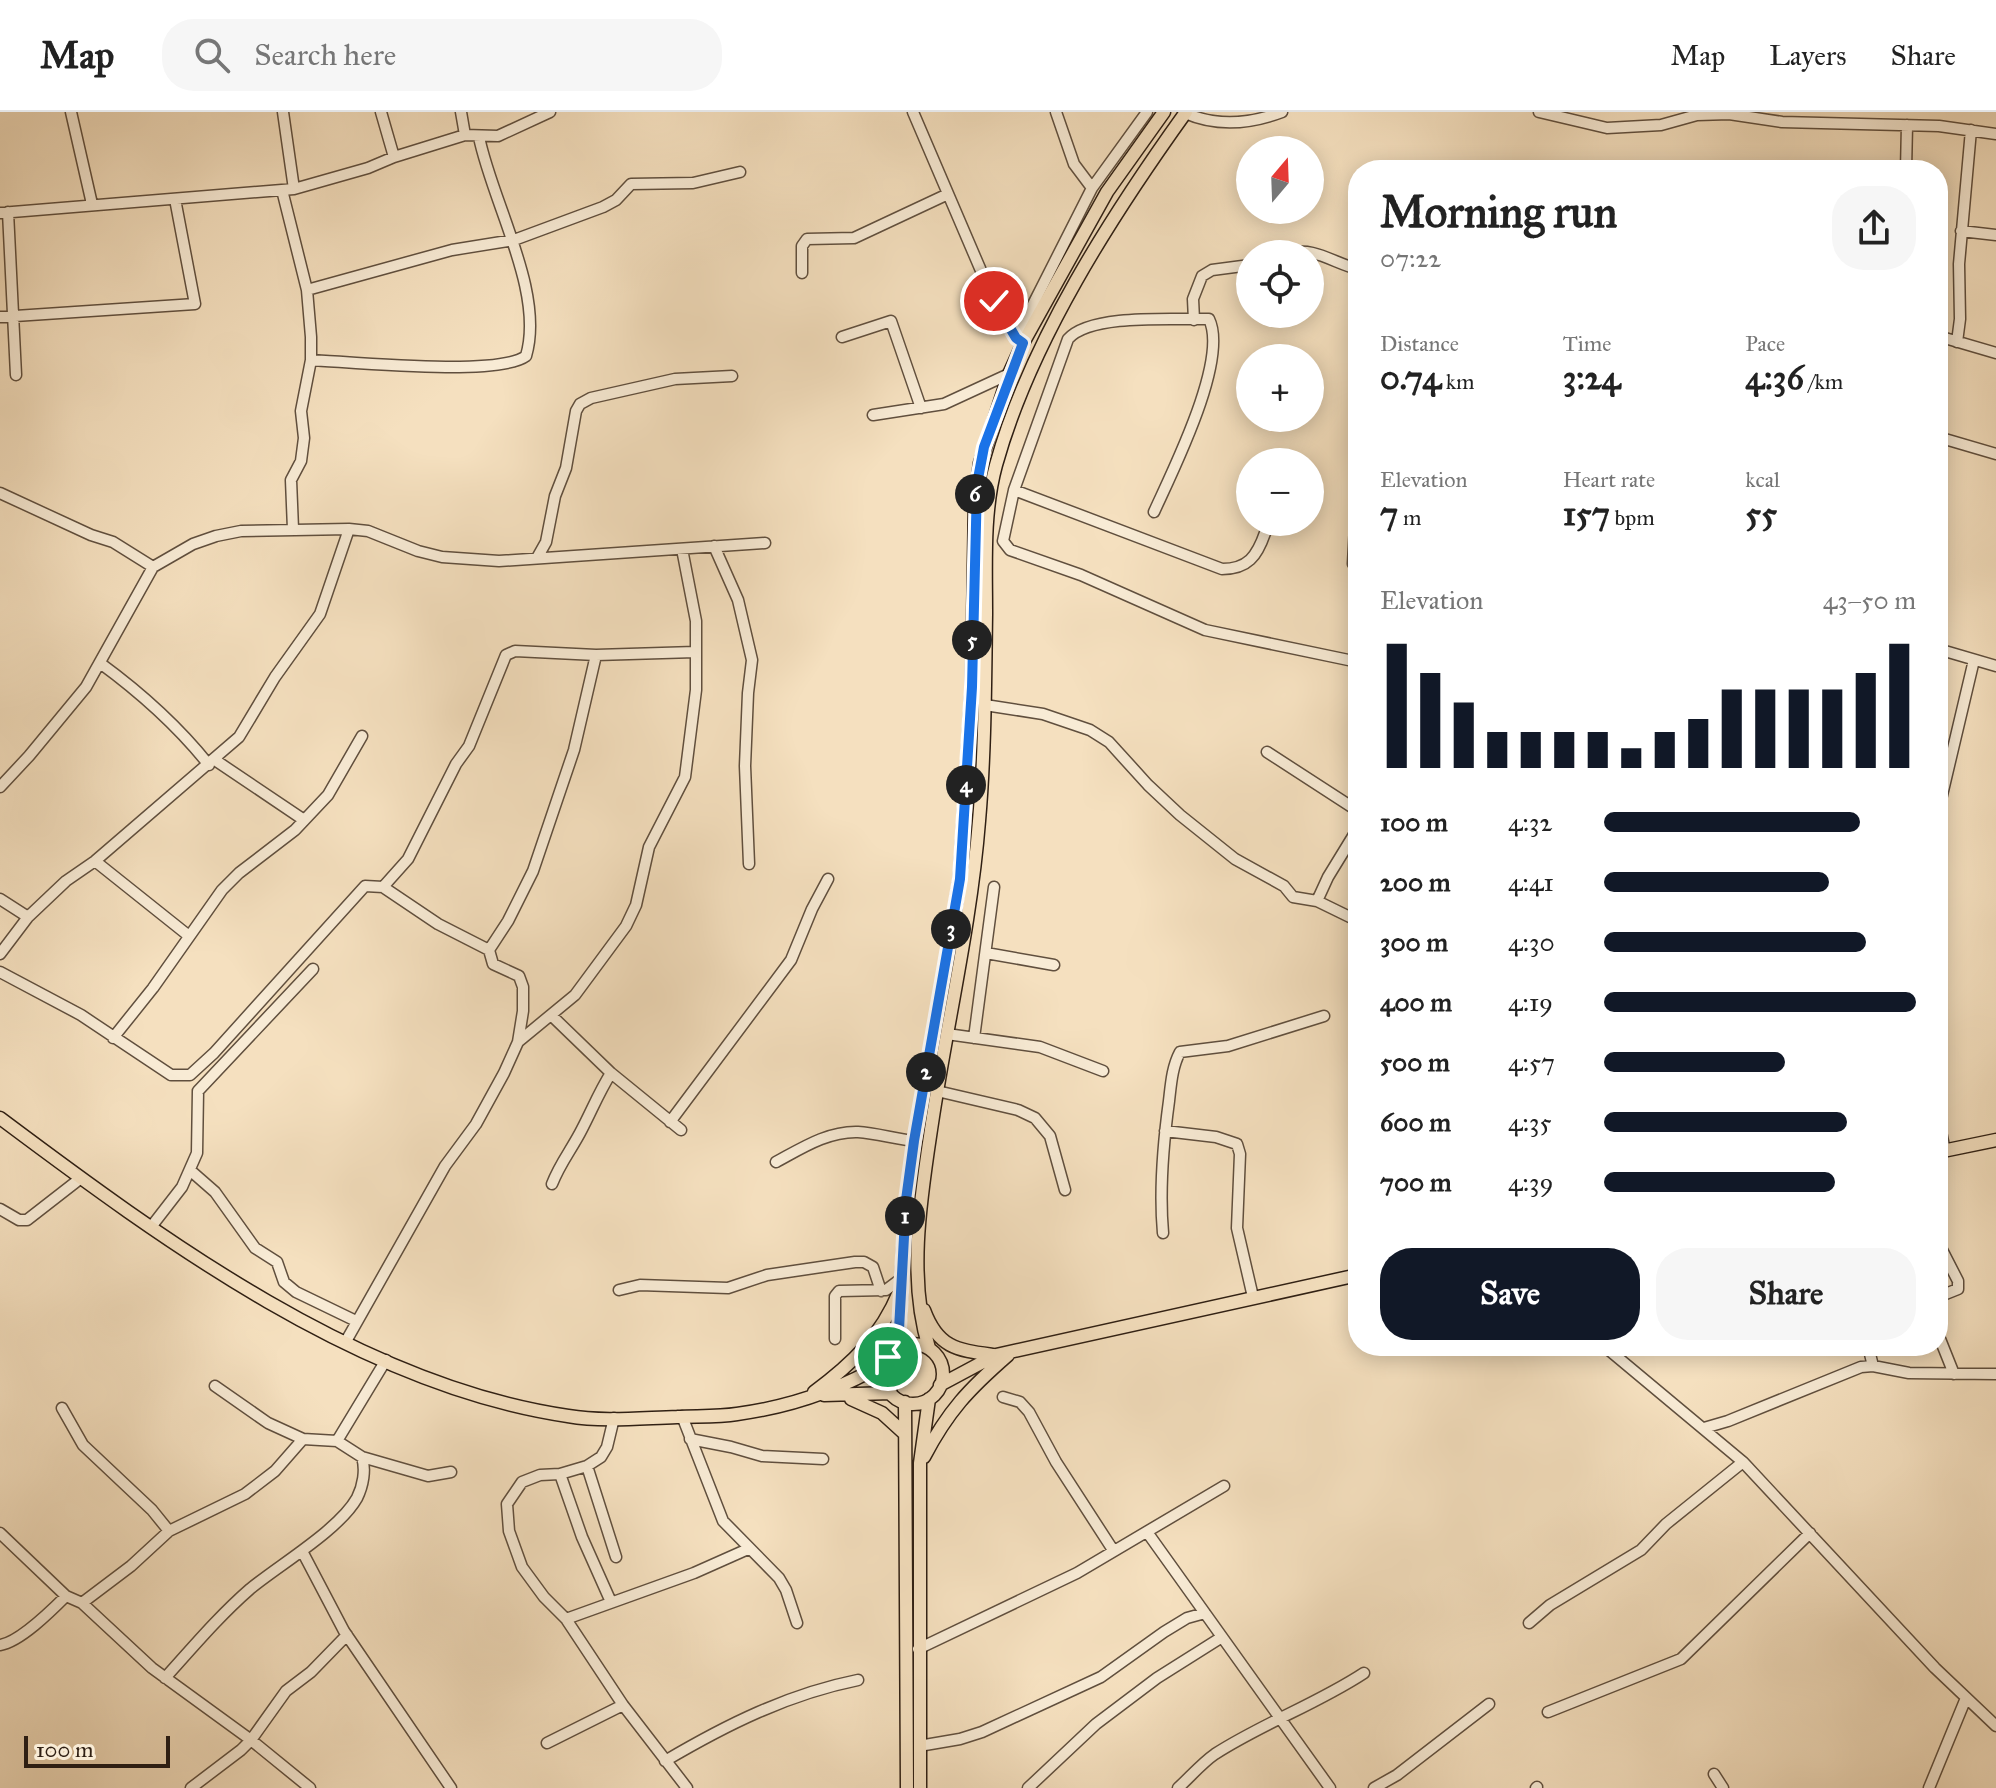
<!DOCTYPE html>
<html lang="en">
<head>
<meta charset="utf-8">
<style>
	body { margin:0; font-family:"IM FELL Great Primer",serif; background:#f6f6f6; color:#222; height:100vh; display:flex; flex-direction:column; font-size:30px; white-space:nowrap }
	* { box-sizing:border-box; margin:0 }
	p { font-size:26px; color:#767676 }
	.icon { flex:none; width:44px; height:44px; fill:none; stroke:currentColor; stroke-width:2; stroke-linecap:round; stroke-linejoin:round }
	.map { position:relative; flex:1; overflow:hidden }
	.details { position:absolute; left:1348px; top:48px; width:600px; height:1196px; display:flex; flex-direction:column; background:#fff; border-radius:32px; box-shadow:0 4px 20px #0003 }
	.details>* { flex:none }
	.needle { width:52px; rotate:19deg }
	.tools { position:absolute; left:1236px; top:24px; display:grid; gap:16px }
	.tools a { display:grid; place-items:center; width:88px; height:88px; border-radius:50%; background:#fff; box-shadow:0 4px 20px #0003; font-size:40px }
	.scale { position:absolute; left:24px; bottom:20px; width:146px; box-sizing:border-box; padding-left:8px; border:4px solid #2f1f13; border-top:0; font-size:22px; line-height:28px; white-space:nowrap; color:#2f1f13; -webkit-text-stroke:6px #f8ebd5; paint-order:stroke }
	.pin { position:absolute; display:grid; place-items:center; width:68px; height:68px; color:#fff; margin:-34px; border:4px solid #fff; border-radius:50%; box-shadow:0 2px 8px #0007 }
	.km { position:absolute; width:40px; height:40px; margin:-20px; border-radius:50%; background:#222; color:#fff; font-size:22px; line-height:40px; text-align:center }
	.round { display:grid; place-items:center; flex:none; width:84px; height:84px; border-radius:32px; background:#f6f6f6 }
	.summary { display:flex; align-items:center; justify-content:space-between; height:136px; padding:0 32px }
	h1 { font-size:44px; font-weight:700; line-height:60px }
	.metrics { display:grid; grid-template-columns:repeat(3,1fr); gap:12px; height:136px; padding:8px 32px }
	.metrics div { display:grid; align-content:center }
	.metrics b { font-size:34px; font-weight:700 }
	.metrics small { font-size:22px; font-weight:400 }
	.metrics p { font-size:22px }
	.chart { height:224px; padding:16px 32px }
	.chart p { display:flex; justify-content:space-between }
	.chart svg { width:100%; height:144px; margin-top:8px; stroke:#111827; stroke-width:6 }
	.primary-button { display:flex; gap:16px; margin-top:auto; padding:16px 32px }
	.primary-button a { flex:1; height:92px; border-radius:32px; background:#111827; color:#fff; font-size:32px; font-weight:700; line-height:92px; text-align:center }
	.primary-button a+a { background:#f6f6f6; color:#222 }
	ul { padding:0 32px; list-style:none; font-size:26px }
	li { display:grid; grid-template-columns:128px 96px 1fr; align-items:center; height:60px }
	li i { height:20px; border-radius:10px; background:#111827 }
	header { display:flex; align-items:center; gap:48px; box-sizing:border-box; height:112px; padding:0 40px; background:#fff; border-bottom:2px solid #e0e0e0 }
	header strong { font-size:38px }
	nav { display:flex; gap:44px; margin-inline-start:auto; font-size:28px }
	.search { width:560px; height:72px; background:#f6f6f6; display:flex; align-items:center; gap:20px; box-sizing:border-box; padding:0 28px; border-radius:32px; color:#767676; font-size:30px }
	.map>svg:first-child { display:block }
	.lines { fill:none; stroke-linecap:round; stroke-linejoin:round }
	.minor-casing { stroke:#604f3e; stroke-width:13 }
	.major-casing { stroke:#2f1f13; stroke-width:15 }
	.minor { stroke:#f8ebd5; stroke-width:10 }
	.major { stroke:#f5e0bf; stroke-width:12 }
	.route-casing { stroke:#fff; stroke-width:16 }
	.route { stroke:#1a73e8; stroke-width:10 }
</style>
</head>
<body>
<header>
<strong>Map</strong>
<div class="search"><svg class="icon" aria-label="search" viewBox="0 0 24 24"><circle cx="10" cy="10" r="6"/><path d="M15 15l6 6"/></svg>Search here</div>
<nav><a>Map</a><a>Layers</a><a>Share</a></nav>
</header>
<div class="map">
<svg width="1996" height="1676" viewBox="0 0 1996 1676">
	<rect width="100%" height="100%" fill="#f5e0bf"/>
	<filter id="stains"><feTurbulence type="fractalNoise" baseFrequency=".0025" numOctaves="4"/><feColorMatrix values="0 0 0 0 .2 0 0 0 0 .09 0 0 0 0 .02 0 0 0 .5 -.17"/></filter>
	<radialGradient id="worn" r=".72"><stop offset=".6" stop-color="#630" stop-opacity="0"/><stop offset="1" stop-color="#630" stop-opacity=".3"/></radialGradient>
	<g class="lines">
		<g class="minor-casing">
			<path id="minor" d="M71,0L92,92
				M283,0L294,77
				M381,0L394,45
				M461,0L465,23
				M913,0L994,189L1017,227
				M1056,0L1074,52L1092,76
				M1539,0L1607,16L1661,13L1697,3L1729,2L1782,10L1939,14L1996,22
				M1185,1C1217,15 1250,12 1282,0
				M1906,58L1907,13
				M282,78L307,178L311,225V248L301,299L304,326L301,349L291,368L293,417
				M8,100L16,263
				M0,101L294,77L368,56L394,45L465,23L498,24L550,0
				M1961,119L1996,123
				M1291,142C1310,133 1338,153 1358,157
				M802,161V134L807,127L854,126L948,82
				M307,178L452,138L514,128L603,95L616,88L631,72L693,71L740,60
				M0,205L195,192L175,87
				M1194,208L1193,187L1202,164L1212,158L1250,153
				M1938,224L1996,241
				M842,225L891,209L921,296
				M1016,226L1092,76L1147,0
				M1957,230L1960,207L1959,152L1971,18
				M311,248C352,250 498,265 526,244C545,180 492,90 479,25
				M873,303L944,292L1009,262
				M1938,325L1996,342
				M1014,378L1068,227C1091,201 1176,208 1209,207C1229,248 1172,360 1154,400
				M0,381L91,423L113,430L153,455
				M1265,421C1257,444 1248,457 1222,457L1014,378L1003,429L1010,438L1081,463L1205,518L1358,550
				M714,434L738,488L752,548L748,581L745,654L749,752
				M537,446L546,430L555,384L566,356L576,299L580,292L591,286L675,267L732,264
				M1353,452L1358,356
				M1938,537L1996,554
				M100,551C141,581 177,613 209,653
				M985,593L1043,602L1090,618L1109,630L1148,673L1180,703L1235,747L1284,774L1293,785L1317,789L1358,809
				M1267,640L1358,699
				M215,648L304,708
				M0,675L29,644L86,575L153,455L193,432L216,424L241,419L349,417L368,419L418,439L442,445L499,449L765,431
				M1938,700L1974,548
				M95,749L189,824
				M383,775L408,747L456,652L469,634L506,543L515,539L596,543L695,540
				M0,787L28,805
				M1317,789L1328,765L1358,716
				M489,838L508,809L533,759L574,638L596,543
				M986,841L1054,853
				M0,842L28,805L66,769L95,749L239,625L275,565L320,502L349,417
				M0,860L81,903L171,963H190L214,941L365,774L383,775L438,812L489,838L493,852L519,864L523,875V899L518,930L504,961L476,1012L445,1054L345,1231
				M552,904L611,961L681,1018
				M947,922L1040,935L1103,959
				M113,926L153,876L222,778L239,761L295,718L328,683L362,624
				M974,926L994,775
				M518,930L575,883L626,814L636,793L649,735L685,665L696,578V509L682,437
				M937,979L1018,998L1035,1006L1050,1024L1065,1078
				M1938,1005L1945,1039
				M670,1010L791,848L812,797L828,767
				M1165,1019L1216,1025L1237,1032L1240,1042L1237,1116L1253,1185
				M776,1050C802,1036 828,1019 858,1020C876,1021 895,1027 914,1029
				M191,1059L215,1080L255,1136L277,1150L284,1170L296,1180L356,1209
				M552,1072C560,1051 572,1037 582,1017C592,998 599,980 611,961
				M0,1097L19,1108H27L81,1066
				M151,1115L182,1075L197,1041L198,979L313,857
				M1163,1121C1159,1077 1163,1033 1169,989C1171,972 1172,955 1180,940L1228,934L1324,904
				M1938,1130L1958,1169V1177L1938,1185
				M619,1178L640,1173L728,1176L767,1163L855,1150H864L873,1155L881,1179
				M1938,1222L1954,1262
				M835,1227V1184L839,1179L886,1178L902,1166
				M1604,1234L1743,1350L1935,1556L1996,1614
				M1868,1234L1873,1254
				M215,1274L268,1311L303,1327L337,1329L362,1345L428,1364L451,1360
				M1003,1285L1020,1290L1029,1300L1056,1350L1113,1438
				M62,1296L83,1333L152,1398L169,1419
				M682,1304L723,1409L779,1466L786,1478L797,1511
				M614,1306L607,1335L601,1345L587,1354L560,1362L540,1363L522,1370L507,1392L509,1419L522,1455L544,1485L566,1507L623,1593L687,1676
				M1704,1316L1728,1309L1861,1255L1873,1254L1909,1261L1996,1262
				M690,1327L731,1335L762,1344L823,1347
				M337,1329L386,1248
				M587,1354L616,1445
				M560,1362L582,1425L611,1490
				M1147,1420L1330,1676
				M0,1421L66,1484L82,1491L152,1556L251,1628L310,1676
				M302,1439L344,1519L451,1676
				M82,1491L131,1454L169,1419L245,1382L275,1359L303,1327
				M566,1507L694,1461L748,1437
				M1529,1511L1550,1493L1641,1438L1666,1412L1743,1350
				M0,1533C20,1530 51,1499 66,1484
				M918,1537L1077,1461L1224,1374
				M165,1566C193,1535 219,1504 250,1477C279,1453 339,1418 357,1386C363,1374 366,1358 362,1345
				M1548,1600L1681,1547L1810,1421
				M547,1631L623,1593
				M919,1634L960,1627L982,1620L1101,1565L1164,1520L1187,1506L1205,1501
				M665,1649C726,1613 788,1582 858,1568
				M1714,1662L1723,1676
				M191,1676L241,1638L251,1628L286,1579L311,1560L347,1523
				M1028,1676L1096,1612L1157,1566L1222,1525
				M1178,1676C1190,1665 1202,1651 1215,1642C1263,1611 1317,1592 1364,1561
				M1374,1676L1397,1663L1489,1592
				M1536,1676L1537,1675
				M1929,1676L1966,1586"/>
		</g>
		<g class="major-casing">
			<path id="major" d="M0,1006C163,1128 361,1274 568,1304C603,1310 641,1306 677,1305C697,1304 718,1305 737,1302C789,1295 841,1277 885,1251
				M1938,1040L1996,1028
				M924,1198C938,1236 957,1238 993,1243
				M883 1262a30 30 0 1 1 60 0a30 30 0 1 1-60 0Z
				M898,1236L906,1088L960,767L972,575L975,389L980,351L1009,262L1023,231L1107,80L1164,0
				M929,1236C907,1165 921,1084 932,1011C947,911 971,811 979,709C985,640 985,571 986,502C986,453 983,400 996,353C1030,230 1112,103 1186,0
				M940,1273L996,1243L1358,1163
				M814,1280C852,1252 881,1224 899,1180
				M824,1283L891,1281
				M851,1287L882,1301L905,1322
				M905,1290L907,1676
				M924,1345C948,1299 969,1277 1008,1243
				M920,1676V1351L929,1287"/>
		</g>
		<use href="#minor" class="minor"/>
		<use href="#major" class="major"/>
	</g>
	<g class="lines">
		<g class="route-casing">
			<path id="route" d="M888,1245L898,1236L906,1088L914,1029L960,767L972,575L977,372L984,335L1023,231L1016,226L994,189"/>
		</g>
		<use href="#route" class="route"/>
	</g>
	<rect width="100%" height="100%" filter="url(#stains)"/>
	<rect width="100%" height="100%" fill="url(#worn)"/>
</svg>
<div class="tools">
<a><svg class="needle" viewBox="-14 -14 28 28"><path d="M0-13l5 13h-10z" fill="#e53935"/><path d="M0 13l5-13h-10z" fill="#767676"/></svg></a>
<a><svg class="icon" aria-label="locate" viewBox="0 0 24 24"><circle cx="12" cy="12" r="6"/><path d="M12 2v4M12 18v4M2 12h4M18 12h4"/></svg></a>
<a>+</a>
<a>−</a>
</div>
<div class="scale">100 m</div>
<div class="pin" style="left:888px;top:1245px;background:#1e9e55"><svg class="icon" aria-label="arrive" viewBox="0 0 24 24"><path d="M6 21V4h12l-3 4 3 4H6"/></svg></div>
<div class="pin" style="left:994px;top:189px;background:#d93025"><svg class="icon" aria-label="check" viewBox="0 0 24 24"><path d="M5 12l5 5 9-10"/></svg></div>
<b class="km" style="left:905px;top:1104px">1</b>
<b class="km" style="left:926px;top:960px">2</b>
<b class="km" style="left:951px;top:817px">3</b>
<b class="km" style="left:966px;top:673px">4</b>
<b class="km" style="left:972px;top:528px">5</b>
<b class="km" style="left:975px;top:382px">6</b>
<section class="details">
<div class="summary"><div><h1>Morning run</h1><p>07:22</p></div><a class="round"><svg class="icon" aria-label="share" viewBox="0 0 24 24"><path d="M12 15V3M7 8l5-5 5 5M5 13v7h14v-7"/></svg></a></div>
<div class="metrics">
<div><p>Distance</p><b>0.74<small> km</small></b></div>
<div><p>Time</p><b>3:24</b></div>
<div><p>Pace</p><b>4:36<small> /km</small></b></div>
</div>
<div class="metrics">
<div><p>Elevation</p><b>7<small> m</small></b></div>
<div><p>Heart rate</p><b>157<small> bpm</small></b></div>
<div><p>kcal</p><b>55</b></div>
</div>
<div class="chart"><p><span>Elevation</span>43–50 m</p>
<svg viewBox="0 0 160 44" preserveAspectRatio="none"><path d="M5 44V6M15 44V15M25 44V24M35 44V33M45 44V33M55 44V33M65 44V33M75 44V38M85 44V33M95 44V29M105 44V20M115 44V20M125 44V20M135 44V20M145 44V15M155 44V6"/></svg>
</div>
<ul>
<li><b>100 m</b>4:32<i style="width:82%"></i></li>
<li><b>200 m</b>4:41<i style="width:72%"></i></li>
<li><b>300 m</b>4:30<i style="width:84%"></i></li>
<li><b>400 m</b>4:19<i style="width:100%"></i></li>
<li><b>500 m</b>4:57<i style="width:58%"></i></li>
<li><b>600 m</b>4:35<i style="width:78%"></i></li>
<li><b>700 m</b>4:39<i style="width:74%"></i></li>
</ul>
<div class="primary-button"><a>Save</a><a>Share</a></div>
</section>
</div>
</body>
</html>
